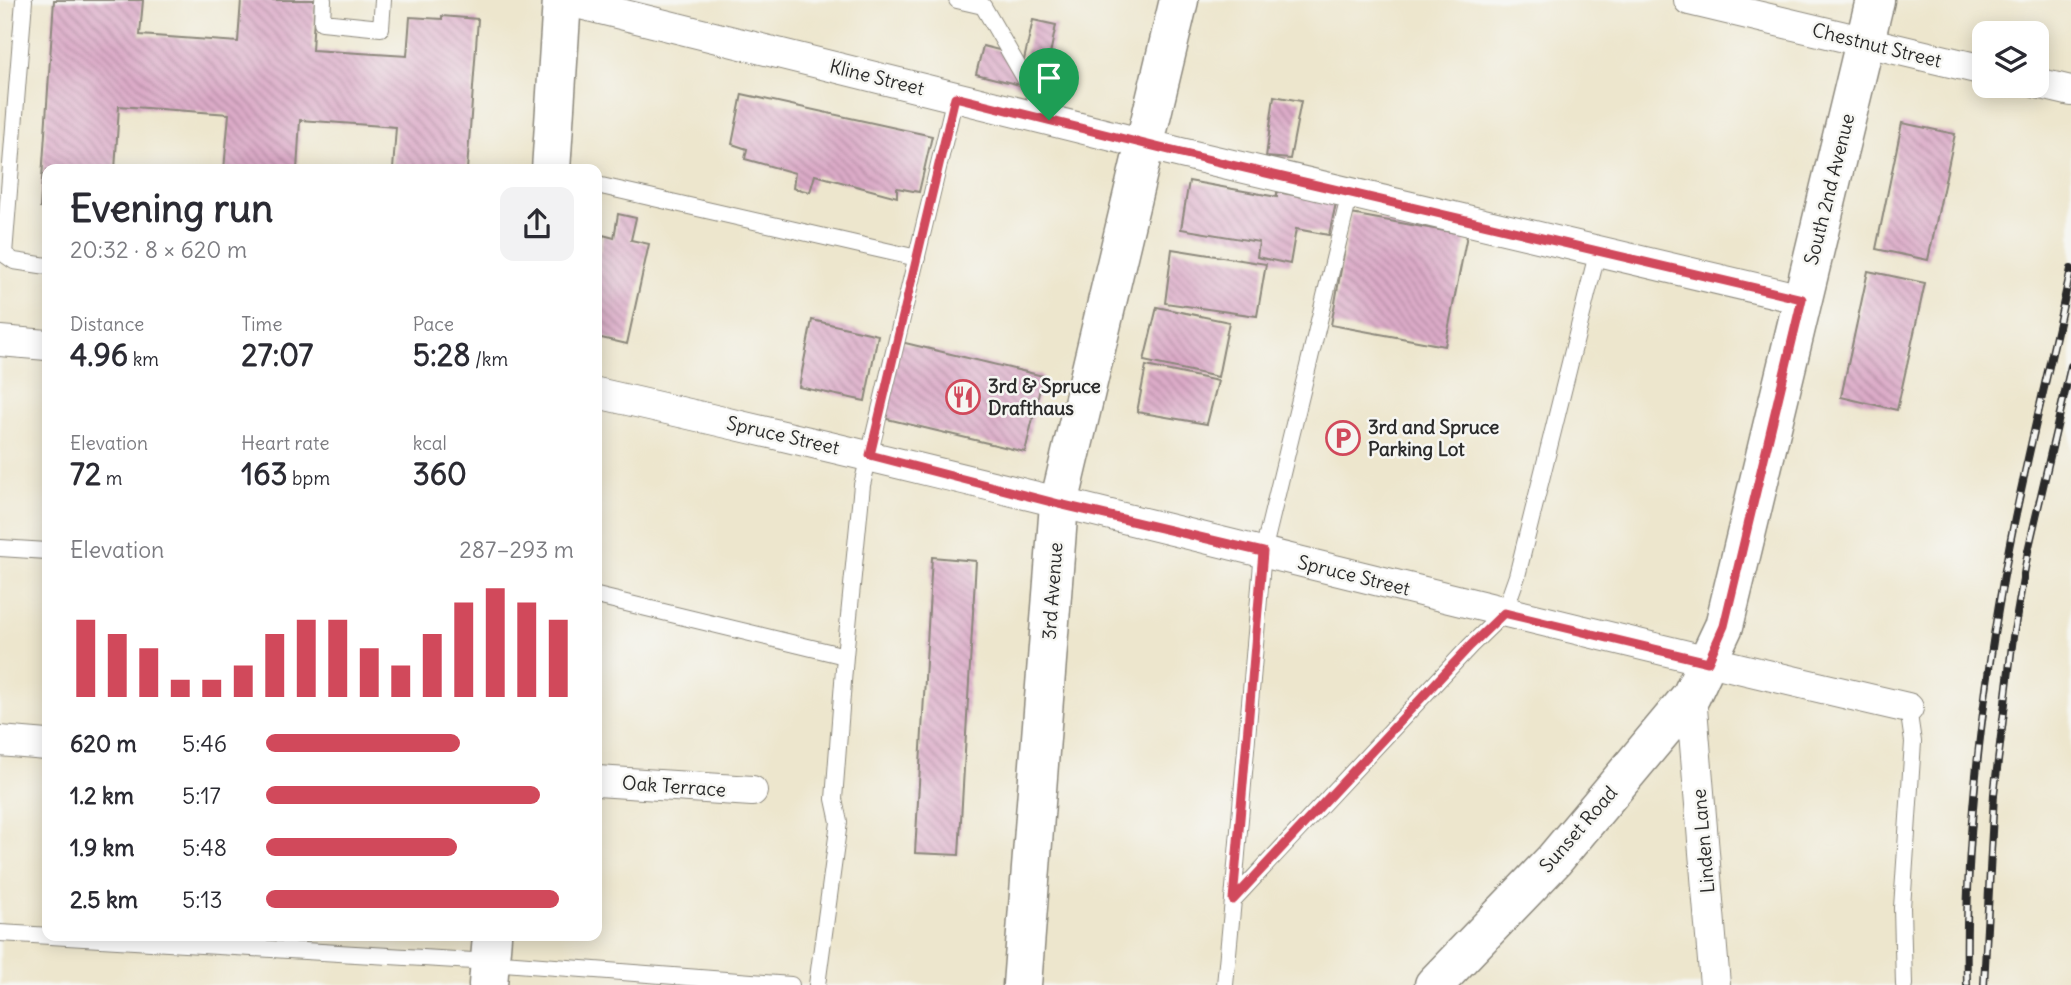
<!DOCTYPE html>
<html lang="en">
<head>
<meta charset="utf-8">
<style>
	body { margin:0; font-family:Delius,sans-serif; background:#f2f2f3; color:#2b2b33; height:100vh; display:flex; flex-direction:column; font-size:26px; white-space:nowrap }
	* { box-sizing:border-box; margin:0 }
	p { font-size:23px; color:#7c7c81 }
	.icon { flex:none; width:38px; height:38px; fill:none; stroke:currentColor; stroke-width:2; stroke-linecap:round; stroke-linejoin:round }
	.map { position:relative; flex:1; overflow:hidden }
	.sheet { position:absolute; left:42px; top:164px; width:560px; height:777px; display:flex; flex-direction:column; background:#fff; border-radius:14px; box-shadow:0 4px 18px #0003 }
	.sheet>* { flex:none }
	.fabs { position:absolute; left:1972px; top:21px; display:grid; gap:14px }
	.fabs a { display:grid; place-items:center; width:77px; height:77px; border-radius:14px; background:#fff; box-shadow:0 4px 18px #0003; font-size:35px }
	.pin { position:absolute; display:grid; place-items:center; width:60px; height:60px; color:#fff; margin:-72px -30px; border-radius:50% 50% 50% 0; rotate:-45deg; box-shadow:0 0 7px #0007 }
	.pin .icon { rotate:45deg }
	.round { display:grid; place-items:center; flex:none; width:74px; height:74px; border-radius:14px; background:#f2f2f3 }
	.headline { display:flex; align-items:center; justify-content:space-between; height:119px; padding:0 28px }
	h1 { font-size:38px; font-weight:700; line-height:52px }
	.stats { display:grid; grid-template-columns:repeat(3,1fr); gap:10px; height:119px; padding:7px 28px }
	.stats div { display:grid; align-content:center }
	.stats b { font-size:30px; font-weight:700 }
	.stats small { font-size:19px; font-weight:400 }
	.stats p { font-size:19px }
	.chart { height:196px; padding:14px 28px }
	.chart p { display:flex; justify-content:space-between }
	.chart svg { width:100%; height:126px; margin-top:7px; stroke:#d1495b; stroke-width:6 }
	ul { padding:0 28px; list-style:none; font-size:23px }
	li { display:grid; grid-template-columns:112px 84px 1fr; align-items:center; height:52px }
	li i { height:18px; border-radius:9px; background:#d1495b }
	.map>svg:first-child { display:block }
	.building { fill:url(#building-back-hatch) }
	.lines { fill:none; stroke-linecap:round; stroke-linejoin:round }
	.service-casing { stroke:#8c887c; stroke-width:18 }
	.minor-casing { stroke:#8c887c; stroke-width:32 }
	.tertiary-casing { stroke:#8c887c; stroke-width:41 }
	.service { stroke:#fff; stroke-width:16 }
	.minor { stroke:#fff; stroke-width:30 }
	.tertiary { stroke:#fff; stroke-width:38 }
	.rail-casing { stroke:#2b2b2b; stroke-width:8 }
	.rail { stroke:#f6f6f2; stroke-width:5; stroke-dasharray:16; stroke-linecap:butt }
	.route-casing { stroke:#fff; stroke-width:14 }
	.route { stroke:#d1495b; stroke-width:9 }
	.labels { text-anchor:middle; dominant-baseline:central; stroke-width:5; stroke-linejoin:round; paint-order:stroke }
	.street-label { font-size:19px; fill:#2b2b2b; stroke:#f6f6f2 }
	.poi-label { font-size:19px; font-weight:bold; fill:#2b2b2b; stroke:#f6f6f2; text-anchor:start }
</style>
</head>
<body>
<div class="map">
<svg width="2071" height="985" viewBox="0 0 2071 985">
	<defs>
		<pattern id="building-back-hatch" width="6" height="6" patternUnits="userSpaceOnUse" patternTransform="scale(1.75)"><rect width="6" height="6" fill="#dcabc8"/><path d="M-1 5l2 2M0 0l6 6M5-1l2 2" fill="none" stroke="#b38ba3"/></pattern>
	</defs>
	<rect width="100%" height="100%" fill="#f6f6f2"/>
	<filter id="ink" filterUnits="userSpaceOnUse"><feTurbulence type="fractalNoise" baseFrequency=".0143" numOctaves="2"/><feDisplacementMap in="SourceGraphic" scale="14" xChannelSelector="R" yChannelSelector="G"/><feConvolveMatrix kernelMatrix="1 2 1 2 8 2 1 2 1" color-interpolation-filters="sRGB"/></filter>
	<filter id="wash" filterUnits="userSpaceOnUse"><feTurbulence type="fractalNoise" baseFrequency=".00686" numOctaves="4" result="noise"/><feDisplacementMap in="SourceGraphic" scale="28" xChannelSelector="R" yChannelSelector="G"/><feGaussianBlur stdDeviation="1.57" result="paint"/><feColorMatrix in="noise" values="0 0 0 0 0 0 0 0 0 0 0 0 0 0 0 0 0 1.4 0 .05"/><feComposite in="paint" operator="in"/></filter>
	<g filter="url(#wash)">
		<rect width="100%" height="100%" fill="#ede6cd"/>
		<g id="blocks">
			<path class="building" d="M54,0H143L140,35L238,42L241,0H315L312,50L407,56L410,17L442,19V16L478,19L467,170H393L396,127L300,120L297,170H224L229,114L119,106L115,170H47V209L40,208Z
				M1033,20L1056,25L1046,74L1022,69Z
				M983,46L1007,52L1020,85L976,74Z
				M742,94L932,136L919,192L897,188V197L815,175L810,192L793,188L795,173L745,159L747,149L732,144Z
				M1274,96L1301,101L1290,159L1266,157Z
				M1902,123L1955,134L1928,260L1876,249Z
				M1189,181L1277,197V192L1336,203L1329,235L1296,229L1290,264L1257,257L1259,242L1181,229Z
				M618,214L636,218L631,240L649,244L627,344L597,337V263L603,235L614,238Z
				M1351,214L1467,235L1445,346L1331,325Z
				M1172,249L1266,264L1257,316L1165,303Z
				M1868,271L1925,283L1897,410L1841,397Z
				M1157,307L1229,322L1218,377L1144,361Z
				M812,320L878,335L865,401L799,387Z
				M901,342L1043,376L1025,452L883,418Z
				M1146,366L1218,381L1207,424L1137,412Z
				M932,557L976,561L959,855L915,853Z"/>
		</g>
	</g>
	<g filter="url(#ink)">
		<use href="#blocks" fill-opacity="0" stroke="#8c887c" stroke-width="2"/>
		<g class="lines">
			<g class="service-casing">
				<path id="service" d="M24,0L4,254L14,261L47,266
					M323,0L322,22L381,28L383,0
					M957,0L983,6L1049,120
					M597,185L917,258
					M0,548L47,551
					M597,596L845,656
					M1233,900L1263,552L1350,193
					M0,933L490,962L791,985
					M817,985L839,822L834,799L845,656L862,485L955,97
					M1225,985L1233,900L1470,646L1504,613L1517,576L1598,250
					M1904,985L1902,908L1913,742L1908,708"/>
			</g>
			<g class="minor-casing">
				<path id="minor" d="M564,0L1181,153L1802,299
					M1689,0L1984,70
					M2037,83L2071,91
					M0,341L47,345
					M597,393C1035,492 1470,607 1908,708
					M1691,696L1715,985
					M0,741L47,745
					M597,781L752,791"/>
			</g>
			<g class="tertiary-casing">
				<path id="tertiary" d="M551,170L562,0
					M488,985L492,936
					M1022,985L1059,504L1179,0
					M1434,985L1554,860L1691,696L1724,626L1875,0"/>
			</g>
			<use href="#service" class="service"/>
			<use href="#minor" class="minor"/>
			<use href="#tertiary" class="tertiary"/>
			<g class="rail-casing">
				<path id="rail" d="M1967,985C1964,839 1982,692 2009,548C2027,455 2051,362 2071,269
					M1984,985L1994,794L2013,637L2028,551L2071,366"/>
			</g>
			<use href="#rail" class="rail"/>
		</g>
	</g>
	<g class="lines" filter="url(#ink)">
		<g class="route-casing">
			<path id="route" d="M955,97L1181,153L1802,299L1724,626L1708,662L1504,613L1470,646L1233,900L1263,552L1059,504L870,455Z"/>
		</g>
		<use href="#route" class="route"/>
	</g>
	<defs>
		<g id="restaurant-ring" transform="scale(1.75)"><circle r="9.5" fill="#f6f6f2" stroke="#d1495b" stroke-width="1.5"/><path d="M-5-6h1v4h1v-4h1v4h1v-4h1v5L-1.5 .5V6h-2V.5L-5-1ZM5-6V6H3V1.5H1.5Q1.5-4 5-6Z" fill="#d1495b"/></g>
		<g id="parking-ring" transform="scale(1.75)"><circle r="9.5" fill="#f6f6f2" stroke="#d1495b" stroke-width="1.5"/><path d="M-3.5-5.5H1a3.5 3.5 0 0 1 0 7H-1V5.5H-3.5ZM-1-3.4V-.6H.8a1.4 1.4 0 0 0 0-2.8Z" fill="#d1495b"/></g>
	</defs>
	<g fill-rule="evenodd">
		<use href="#restaurant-ring" x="963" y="397"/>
		<use href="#parking-ring" x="1343" y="438"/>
	</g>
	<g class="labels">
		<g class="street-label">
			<text transform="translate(1877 45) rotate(14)">Chestnut Street</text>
			<text transform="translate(877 77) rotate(14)">Kline Street</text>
			<text transform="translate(1829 189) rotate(-76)">South 2nd Avenue</text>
			<text transform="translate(783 435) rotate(13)">Spruce Street</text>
			<text transform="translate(1354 575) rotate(14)">Spruce Street</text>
			<text transform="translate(1052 591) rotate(-86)">3rd Avenue</text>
			<text transform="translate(674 786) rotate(4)">Oak Terrace</text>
			<text transform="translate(1578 829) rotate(-49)">Sunset Road</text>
			<text transform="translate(1703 841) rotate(-95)">Linden Lane</text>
		</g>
		<g class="poi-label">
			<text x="988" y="386">3rd &amp; Spruce<tspan x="988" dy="22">Drafthaus</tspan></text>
			<text x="1368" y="427">3rd and Spruce<tspan x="1368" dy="22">Parking Lot</tspan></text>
		</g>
	</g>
</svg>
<div class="fabs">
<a><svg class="icon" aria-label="layers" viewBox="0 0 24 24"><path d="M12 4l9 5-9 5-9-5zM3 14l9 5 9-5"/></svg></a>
</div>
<div class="pin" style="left:1049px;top:120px;background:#1e9e55"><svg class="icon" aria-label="arrive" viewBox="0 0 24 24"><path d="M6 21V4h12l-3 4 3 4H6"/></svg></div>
<section class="sheet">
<div class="headline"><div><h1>Evening run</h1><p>20:32 · 8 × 620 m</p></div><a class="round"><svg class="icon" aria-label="share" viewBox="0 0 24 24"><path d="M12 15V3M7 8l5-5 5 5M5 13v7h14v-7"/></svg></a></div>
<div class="stats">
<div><p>Distance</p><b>4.96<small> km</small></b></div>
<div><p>Time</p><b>27:07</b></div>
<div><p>Pace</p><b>5:28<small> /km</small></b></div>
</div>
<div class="stats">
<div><p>Elevation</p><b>72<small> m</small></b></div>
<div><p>Heart rate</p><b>163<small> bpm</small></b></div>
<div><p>kcal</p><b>360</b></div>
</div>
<div class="chart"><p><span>Elevation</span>287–293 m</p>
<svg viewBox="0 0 160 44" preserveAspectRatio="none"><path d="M5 44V17M15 44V22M25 44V27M35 44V38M45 44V38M55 44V33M65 44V22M75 44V17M85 44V17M95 44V27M105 44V33M115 44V22M125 44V11M135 44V6M145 44V11M155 44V17"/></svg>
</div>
<ul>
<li><b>620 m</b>5:46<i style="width:63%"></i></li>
<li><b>1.2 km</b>5:17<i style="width:89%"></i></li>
<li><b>1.9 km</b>5:48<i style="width:62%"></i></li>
<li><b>2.5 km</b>5:13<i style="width:95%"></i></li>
</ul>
</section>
</div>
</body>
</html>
